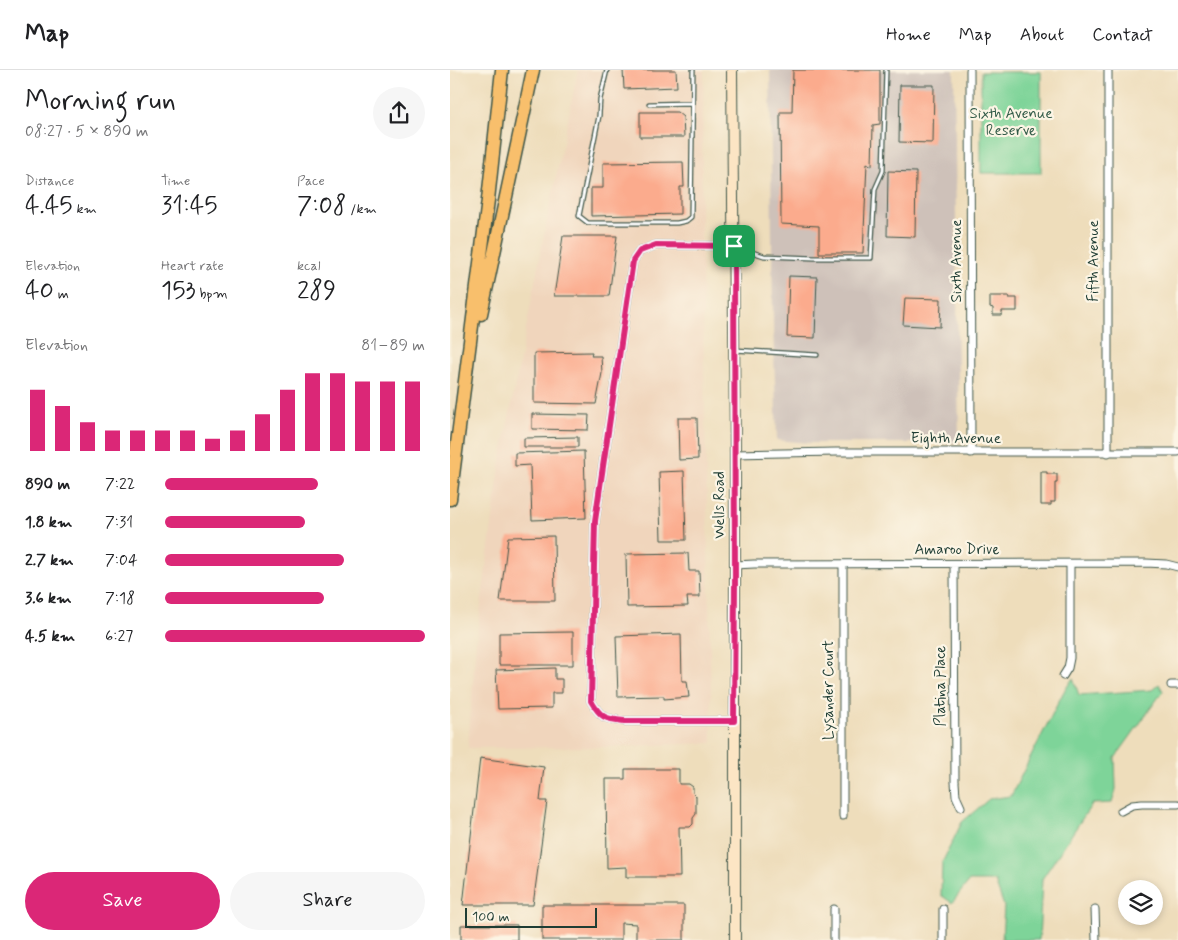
<!DOCTYPE html>
<html lang="en">
<head>
<meta charset="utf-8">
<style>
	body { margin:0; font-family:Mynerve,sans-serif; background:#f6f6f6; color:#202124; height:100vh; display:flex; flex-direction:column; font-size:19px; white-space:nowrap }
	* { box-sizing:border-box; margin:0 }
	p { font-size:16px; color:#757577 }
	.icon { flex:none; width:28px; height:28px; fill:none; stroke:currentColor; stroke-width:2; stroke-linecap:round; stroke-linejoin:round }
	.map { position:relative; flex:1; overflow:hidden }
	.details { display:flex; flex-direction:column; background:#fff; width:450px }
	.details>* { flex:none }
	.fabs { position:absolute; left:668px; top:810px; display:grid; gap:10px }
	.fabs a { display:grid; place-items:center; width:45px; height:45px; border-radius:50%; background:#fff; box-shadow:0 2px 8px #0003; font-size:25px }
	.scale { position:absolute; left:15px; bottom:12px; width:132px; box-sizing:border-box; padding-left:5px; border:2px solid #1f3d34; border-top:0; font-size:14px; line-height:18px; white-space:nowrap; color:#1f3d34; -webkit-text-stroke:4px #fcf5e5; paint-order:stroke }
	.pin { position:absolute; display:grid; place-items:center; width:42px; height:42px; color:#fff; margin:-21px; border-radius:10px; box-shadow:0 2px 8px #0006 }
	.round { display:grid; place-items:center; flex:none; width:52px; height:52px; border-radius:26px; background:#f6f6f6 }
	.overview { display:flex; align-items:center; justify-content:space-between; height:85px; padding:0 25px }
	h1 { font-size:28px; font-weight:600; line-height:38px }
	.figures { display:grid; grid-template-columns:repeat(3,1fr); gap:8px; height:85px; padding:5px 25px }
	.figures div { display:grid; align-content:center }
	.figures b { font-size:25px; font-weight:600 }
	.figures small { font-size:14px; font-weight:400 }
	.figures p { font-size:14px }
	.chart { height:140px; padding:10px 25px }
	.chart p { display:flex; justify-content:space-between }
	.chart svg { width:100%; height:90px; margin-top:5px; stroke:#db2777; stroke-width:6 }
	.primary-button { display:flex; gap:10px; margin-top:auto; padding:10px 25px }
	.primary-button a { flex:1; height:58px; border-radius:30px; background:#db2777; color:#fff; font-size:20px; font-weight:600; line-height:58px; text-align:center }
	.primary-button a+a { background:#f6f6f6; color:#202124 }
	ul { padding:0 25px; list-style:none; font-size:16px }
	li { display:grid; grid-template-columns:80px 60px 1fr; align-items:center; height:38px }
	li i { height:12px; border-radius:6px; background:#db2777 }
	header { display:flex; align-items:center; gap:30px; box-sizing:border-box; height:70px; padding:0 25px; background:#fff; border-bottom:1px solid #e0e0e0 }
	header strong { font-size:24px }
	nav { display:flex; gap:28px; margin-inline-start:auto; font-size:18px }
	main { display:flex; flex:1; min-height:0 }
	.map>svg:first-child { display:block }
	.built { fill:#f0d5bc }
	.industrial { fill:#cec1b9 }
	.green { fill:#7ed499; stroke:#4e8866 }
	.building { fill:#fbab8d }
	.lines { fill:none; stroke-linecap:round; stroke-linejoin:round }
	.lane-casing { stroke:#3e5548; stroke-width:5.5 }
	.street-casing { stroke:#3e5548; stroke-width:9 }
	.secondary-casing { stroke:#3e5548; stroke-width:12 }
	.highway-casing { stroke:#3e5548; stroke-width:15 }
	.lane { stroke:#fff; stroke-width:3 }
	.street { stroke:#fff; stroke-width:7 }
	.secondary { stroke:#fce5c4; stroke-width:10 }
	.highway { stroke:#f8bf6c; stroke-width:12 }
	.route-casing { stroke:#fff; stroke-width:10 }
	.route { stroke:#db2777; stroke-width:6 }
	.labels { text-anchor:middle; dominant-baseline:central; stroke-width:4.5; stroke-linejoin:round; paint-order:stroke }
	.park-label { font-size:15px; fill:#325b48; stroke:#fcf5e5 }
	.street-label { font-size:15px; fill:#1f3d34; stroke:#fcf5e5 }
</style>
</head>
<body>
<header>
<strong>Map</strong>
<nav><a>Home</a><a>Map</a><a>About</a><a>Contact</a></nav>
</header>
<main>
<section class="details">
<div class="overview"><div><h1>Morning run</h1><p>08:27 · 5 × 890 m</p></div><a class="round"><svg class="icon" aria-label="share" viewBox="0 0 24 24"><path d="M12 15V3M7 8l5-5 5 5M5 13v7h14v-7"/></svg></a></div>
<div class="figures">
<div><p>Distance</p><b>4.45<small> km</small></b></div>
<div><p>Time</p><b>31:45</b></div>
<div><p>Pace</p><b>7:08<small> /km</small></b></div>
</div>
<div class="figures">
<div><p>Elevation</p><b>40<small> m</small></b></div>
<div><p>Heart rate</p><b>153<small> bpm</small></b></div>
<div><p>kcal</p><b>289</b></div>
</div>
<div class="chart"><p><span>Elevation</span>81–89 m</p>
<svg viewBox="0 0 160 44" preserveAspectRatio="none"><path d="M5 44V14M15 44V22M25 44V30M35 44V34M45 44V34M55 44V34M65 44V34M75 44V38M85 44V34M95 44V26M105 44V14M115 44V6M125 44V6M135 44V10M145 44V10M155 44V10"/></svg>
</div>
<ul>
<li><b>890 m</b>7:22<i style="width:59%"></i></li>
<li><b>1.8 km</b>7:31<i style="width:54%"></i></li>
<li><b>2.7 km</b>7:04<i style="width:69%"></i></li>
<li><b>3.6 km</b>7:18<i style="width:61%"></i></li>
<li><b>4.5 km</b>6:27<i style="width:100%"></i></li>
</ul>
<div class="primary-button"><a>Save</a><a>Share</a></div>
</section>
<div class="map">
<svg width="728" height="870" viewBox="0 0 728 870">
	<rect width="100%" height="100%" fill="#fcf5e5"/>
	<filter id="ink" filterUnits="userSpaceOnUse"><feTurbulence type="fractalNoise" baseFrequency=".02" numOctaves="2"/><feDisplacementMap in="SourceGraphic" scale="10" xChannelSelector="R" yChannelSelector="G"/><feConvolveMatrix kernelMatrix="1 2 1 2 8 2 1 2 1" color-interpolation-filters="sRGB"/></filter>
	<filter id="wash" filterUnits="userSpaceOnUse"><feTurbulence type="fractalNoise" baseFrequency=".0096" numOctaves="4" result="noise"/><feDisplacementMap in="SourceGraphic" scale="20" xChannelSelector="R" yChannelSelector="G"/><feGaussianBlur stdDeviation="1.12" result="paint"/><feColorMatrix in="noise" values="0 0 0 0 0 0 0 0 0 0 0 0 0 0 0 0 0 1.4 0 .05"/><feComposite in="paint" operator="in"/></filter>
	<g filter="url(#wash)">
		<rect width="100%" height="100%" fill="#edb"/>
		<path class="built" d="M128,0H254L251,148L262,673L154,677L18,678L26,572L51,389L94,165Z"/>
		<path class="industrial" d="M320,0H504L509,373H358L327,370L323,253Z"/>
		<path class="green" d="M531,2H591V103H531Z
			M623,608L629,625L702,620L709,614L713,621L665,688L666,719L662,733L642,734L592,809L589,870H552L554,836L545,811H519L502,833L491,825L492,793L512,752L539,729L561,726L613,623Z"/>
		<g id="blocks">
			<path class="building" d="M173,0H226L227,17L174,19Z
				M343,0H430V54L423,55L422,96L417,93L413,183H369V156L331,154L330,42H342Z
				M450,15H484L483,73L449,72Z
				M190,42H227L233,47L234,67H190Z
				M233,92L234,117H230V144L141,146V118H153V93Z
				M438,101L466,102L465,167L437,166Z
				M113,166H167L159,226H104Z
				M339,206L367,207L365,268L337,267Z
				M540,226H559V228H567V241H552V245H543V238L540,237Z
				M455,228L491,229L490,257L453,255Z
				M142,282L141,286H151L152,303L146,334L84,333V283Z
				M82,344L139,345L138,360L82,359Z
				M228,348H247L248,389L229,390Z
				M128,367V377H74V368Z
				M134,381L136,448L82,450L80,395L65,396V383Z
				M234,401L236,470H211L209,402Z
				M591,402H597V404H607V413H605V432H601V435H591Z
				M104,466L105,531H50L58,467Z
				M238,483L239,501H249L250,527H237L238,536L177,537L176,484Z
				M123,562V595H49V563Z
				M231,564L232,611H237L239,627L214,629V626L168,627L166,566Z
				M105,598V609H112V623H102V638L48,639L46,600Z
				M30,688L94,697L90,731H97L83,835H13Z
				M175,699H229V714H239L243,717V723L246,726V744L243,748V754L240,757H229L230,807H176V797L157,798L156,709H175Z
				M92,835H234V870H186V854L171,853V870H92Z
				M11,855H67V870H11Z"/>
		</g>
	</g>
	<g filter="url(#ink)">
		<use href="#blocks" fill-opacity="0" stroke="#3e5548" stroke-width="1"/>
		<g class="lines">
			<g class="lane-casing">
				<path id="lane" d="M157,0L150,29L149,46L129,146L138,153H227L236,151L241,147L243,0
					M199,34L242,33
					M287,177L314,186L364,188H421L425,119L433,101L436,0
					M285,280L367,285"/>
			</g>
			<g class="street-casing">
				<path id="street" d="M520,0L521,383
					M658,0V383
					M284,176L206,175L190,181L183,191L145,451L141,631C151,648 155,649 174,651H284
					M285,384L386,382H728
					M504,494L505,712L506,726L511,737
					M285,495L304,494L696,493L716,494L728,497
					M393,495V746
					M613,606L618,598L620,588V494
					M721,615H728
					M671,741L682,735L692,734H728
					M384,839V870
					M493,839V870
					M645,839L646,870"/>
			</g>
			<g class="secondary-casing">
				<path id="secondary" d="M282,0L285,384V870"/>
			</g>
			<g class="highway-casing">
				<path id="highway" d="M31,244L83,0
					M0,429L38,130L52,0"/>
			</g>
			<use href="#lane" class="lane"/>
			<use href="#street" class="street"/>
			<use href="#secondary" class="secondary"/>
			<use href="#highway" class="highway"/>
		</g>
	</g>
	<g class="lines" filter="url(#ink)">
		<g class="route-casing">
			<path id="route" d="M206,175L284,176L285,514L284,651H174C155,649 151,648 141,631L145,451L183,191L190,181Z"/>
		</g>
		<use href="#route" class="route"/>
	</g>
	<g class="labels">
		<g class="park-label">
			<text x="561" y="44">Sixth Avenue<tspan x="561" dy="17">Reserve</tspan></text>
		</g>
		<g class="street-label">
			<text transform="translate(507 191) rotate(-90)">Sixth Avenue</text>
			<text transform="translate(644 191) rotate(-90)">Fifth Avenue</text>
			<text x="506" y="369">Eighth Avenue</text>
			<text transform="translate(270 435) rotate(-90)">Wells Road</text>
			<text x="507" y="480">Amaroo Drive</text>
			<text transform="translate(491 616) rotate(-90)">Platina Place</text>
			<text transform="translate(379 620) rotate(-90)">Lysander Court</text>
		</g>
	</g>
</svg>
<div class="fabs">
<a><svg class="icon" aria-label="layers" viewBox="0 0 24 24"><path d="M12 4l9 5-9 5-9-5zM3 14l9 5 9-5"/></svg></a>
</div>
<div class="scale">100 m</div>
<div class="pin" style="left:284px;top:176px;background:#1e9e55"><svg class="icon" aria-label="arrive" viewBox="0 0 24 24"><path d="M6 21V4h12l-3 4 3 4H6"/></svg></div>
</div>
</main>
</body>
</html>
